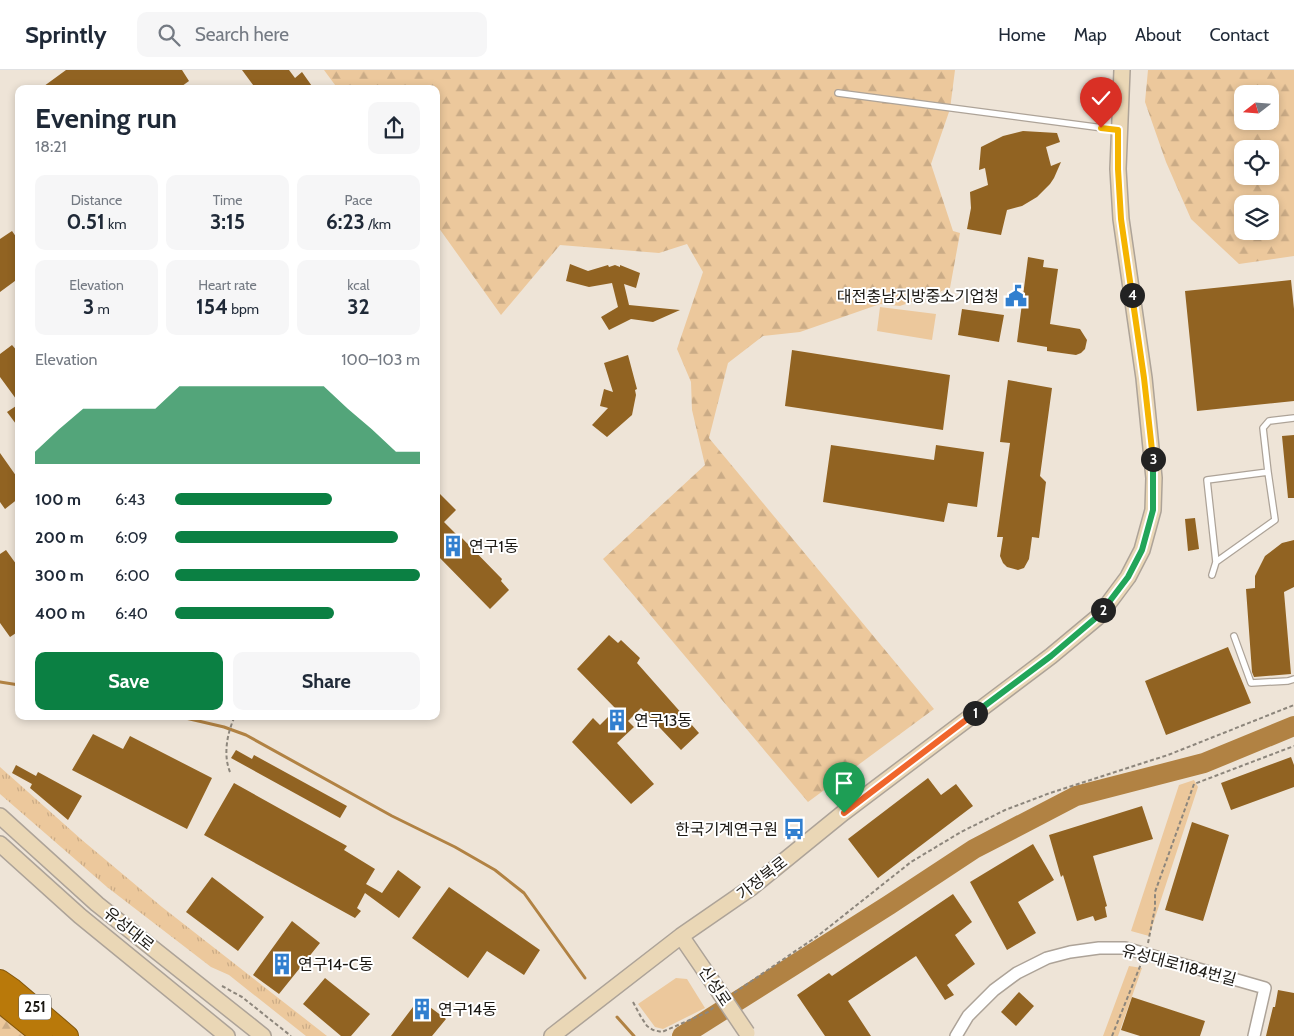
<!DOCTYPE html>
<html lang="en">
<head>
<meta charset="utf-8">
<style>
	body { margin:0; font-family:Cabin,"Noto Sans KR",sans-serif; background:#f6f6f7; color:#1f2937; height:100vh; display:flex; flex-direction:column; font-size:19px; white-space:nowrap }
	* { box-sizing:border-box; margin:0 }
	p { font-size:16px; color:#747a83 }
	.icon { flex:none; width:28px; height:28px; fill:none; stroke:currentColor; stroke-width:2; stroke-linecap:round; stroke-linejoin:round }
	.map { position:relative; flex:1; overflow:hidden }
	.drawer { position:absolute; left:15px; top:15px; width:425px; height:635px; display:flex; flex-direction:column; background:#fff; border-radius:10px; box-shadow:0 2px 8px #0003 }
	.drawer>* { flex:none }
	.needle { width:32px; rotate:253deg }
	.fabs { position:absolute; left:1234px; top:15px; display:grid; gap:10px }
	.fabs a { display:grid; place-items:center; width:45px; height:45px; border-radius:10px; background:#fff; box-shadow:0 2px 8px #0003; font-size:25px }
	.pin { position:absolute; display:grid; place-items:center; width:42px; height:42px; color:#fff; margin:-51px -21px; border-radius:50% 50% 50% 0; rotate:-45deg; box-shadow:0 0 5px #0007 }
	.pin .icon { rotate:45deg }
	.km { position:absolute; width:25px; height:25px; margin:-12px; border-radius:50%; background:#222; color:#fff; font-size:14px; line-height:25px; text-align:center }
	.round { display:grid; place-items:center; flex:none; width:52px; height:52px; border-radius:10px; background:#f6f6f7 }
	.head { display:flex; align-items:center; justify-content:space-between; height:85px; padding:0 20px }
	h1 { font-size:28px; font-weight:700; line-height:38px }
	.stats { display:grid; grid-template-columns:repeat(3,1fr); gap:8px; height:85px; padding:5px 20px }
	.stats div { display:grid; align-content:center; border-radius:10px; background:#f6f6f7; text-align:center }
	.stats b { font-size:21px; font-weight:700 }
	.stats small { font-size:14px; font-weight:400 }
	.stats p { font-size:14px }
	.chart { height:140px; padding:10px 20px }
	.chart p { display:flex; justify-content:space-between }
	.chart svg { width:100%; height:90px; margin-top:5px; fill:#0b8043; opacity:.7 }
	.primary-button { display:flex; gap:10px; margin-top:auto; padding:10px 20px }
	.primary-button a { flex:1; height:58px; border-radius:10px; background:#0b8043; color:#fff; font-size:20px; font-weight:700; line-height:58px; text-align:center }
	.primary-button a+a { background:#f6f6f7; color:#1f2937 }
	ul { padding:0 20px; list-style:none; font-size:16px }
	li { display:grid; grid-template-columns:80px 60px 1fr; align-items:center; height:38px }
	li i { height:12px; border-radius:6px; background:#0b8043 }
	header { display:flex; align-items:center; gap:30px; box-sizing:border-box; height:70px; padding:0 25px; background:#fff; border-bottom:1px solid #e0e1e3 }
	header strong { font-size:24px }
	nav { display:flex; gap:28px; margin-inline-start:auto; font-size:18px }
	.search { width:350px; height:45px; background:#f6f6f7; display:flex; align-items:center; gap:12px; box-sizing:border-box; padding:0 18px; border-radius:10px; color:#747a83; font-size:19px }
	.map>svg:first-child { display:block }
	.grass { fill:url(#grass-tufts) }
	.forest { fill:url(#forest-firs); fill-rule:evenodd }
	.park { fill:#ecc89c }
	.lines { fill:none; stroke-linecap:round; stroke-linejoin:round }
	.stream { stroke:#b18243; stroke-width:3 }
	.river { stroke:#b18243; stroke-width:20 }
	.building { fill:#916322 }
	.lane-casing { stroke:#ada398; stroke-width:8 }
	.street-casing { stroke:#ada398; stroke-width:14 }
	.secondary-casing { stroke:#ada398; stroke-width:18 }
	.highway-casing { stroke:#82570d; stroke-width:22 }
	.path { stroke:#8d867c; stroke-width:2; stroke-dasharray:4 2.5; stroke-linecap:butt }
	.lane { stroke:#fff; stroke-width:5.5 }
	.street { stroke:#fff; stroke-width:11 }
	.secondary { stroke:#ead7b6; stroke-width:15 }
	.highway { stroke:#b9790a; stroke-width:20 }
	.secondary-bridge-casing { stroke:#ada398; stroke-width:18; stroke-linecap:butt }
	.secondary-bridge { stroke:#ead7b6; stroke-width:15 }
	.split-1-casing { stroke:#fff; stroke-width:10 }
	.split-2-casing { stroke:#fff; stroke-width:10 }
	.split-3-casing { stroke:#fff; stroke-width:10 }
	.split-4-casing { stroke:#fff; stroke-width:10 }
	.split-5-casing { stroke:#fff; stroke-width:10 }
	.split-1 { stroke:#f0652b; stroke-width:6 }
	.split-2 { stroke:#22a559; stroke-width:6 }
	.split-3 { stroke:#22a559; stroke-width:6 }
	.split-4 { stroke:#f5b400; stroke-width:6 }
	.split-5 { stroke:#f5b400; stroke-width:6 }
	.labels { text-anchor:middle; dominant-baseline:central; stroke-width:4; stroke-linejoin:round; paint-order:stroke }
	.shield { fill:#fff; stroke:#5f5d5a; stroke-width:1 }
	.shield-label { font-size:15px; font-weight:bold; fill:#1b1813 }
	.poi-label { font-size:16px; fill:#1b1813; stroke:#fff; text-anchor:start }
	.street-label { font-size:16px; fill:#1b1813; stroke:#fff }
</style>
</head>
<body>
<header>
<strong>Sprintly</strong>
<div class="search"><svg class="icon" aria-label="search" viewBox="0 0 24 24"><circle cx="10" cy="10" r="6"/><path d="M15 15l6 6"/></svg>Search here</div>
<nav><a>Home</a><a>Map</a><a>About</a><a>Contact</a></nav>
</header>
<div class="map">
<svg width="1294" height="966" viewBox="0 0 1294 966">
	<defs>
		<pattern id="grass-tufts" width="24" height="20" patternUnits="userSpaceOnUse" patternTransform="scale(1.25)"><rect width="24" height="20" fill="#ecc89c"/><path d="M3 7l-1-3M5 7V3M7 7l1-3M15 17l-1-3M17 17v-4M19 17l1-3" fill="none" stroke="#caab86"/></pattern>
		<pattern id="forest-firs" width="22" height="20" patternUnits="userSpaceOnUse" patternTransform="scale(1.25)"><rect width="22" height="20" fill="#ecc89c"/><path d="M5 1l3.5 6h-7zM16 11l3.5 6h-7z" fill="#caab86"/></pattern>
	</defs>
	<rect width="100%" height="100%" fill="#eee4d7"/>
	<path class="grass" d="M0,697L82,770L162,837L327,966H306L229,905L211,897L107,817L0,724Z"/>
	<path class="forest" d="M324,0H955L950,39L931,94L953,161L960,163L950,218L900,236L880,234L800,262L763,266L728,293L709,368L934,639L808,732L603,489L705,395L692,340L691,312L677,279L703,202L687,174L659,183L560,175L501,245L436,154V19H338Z
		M1148,0H1294V186L1239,194L1191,149L1166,92L1145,32ZM1242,24H1270V51H1242ZM1242,79H1270V106H1242ZM1242,134H1270V161H1242Z
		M0,946L27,966H0Z"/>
	<path class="park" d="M880,237L936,244L932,270L877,261Z
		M1194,710L1198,717L1149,866L1131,861L1179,715Z
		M1129,896L1142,898L1118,966H1103Z
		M676,908L687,909L705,938L663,959L655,957L638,934Z"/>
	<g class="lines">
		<path class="stream" d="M0,612L19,615
			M177,646L224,657L246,665L392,746L455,777L495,800L524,823L585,908
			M617,947L634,966"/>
		<path class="river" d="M682,966L889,835L974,779L1076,726L1204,693L1294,656"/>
	</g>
	<path class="building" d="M66,0H182L189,11L178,19H40Z
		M242,0H289L295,8L302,2L314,19H256Z
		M1023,61L1057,63L1060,72L1046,77L1051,96L1061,92L1054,108L1050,114L1037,127L1022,136L1007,140L1001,165L967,159L971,138L970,122L988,115L985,98L979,100L981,77L1003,66Z
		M12,161L19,171V208L0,222V169Z
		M1028,187L1044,190L1043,197L1058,199L1050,254L1080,259L1087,270L1085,279L1081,283L1076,285L1047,281V277L1017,272Z
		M570,194L588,201L608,195L609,197L615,195L620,197V195L640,203L636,218L624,214L629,235L680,240L653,252L631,249L609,260L601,247L618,237L612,213L589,217L566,211Z
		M1291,210L1294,239V331L1197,341L1185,221Z
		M962,239L1004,245L999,272L958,265Z
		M12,275L19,283V333L0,307V284Z
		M792,280L950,305L943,360L785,336Z
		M628,285L637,319L635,320L636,325L632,345L607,367L592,355L608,338L600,336L604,319L613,322L604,293Z
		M1008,310L1052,318L1040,406L1046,412L1039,468L1032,467L1029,489L1024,498L1018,500L1007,497L1003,493L1000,486L1003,467H997L1010,373L1000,372Z
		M19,334V358L7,342Z
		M1294,365V428H1288L1282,366Z
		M831,375L934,390L936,375L984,382L977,437L948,433L944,452L823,432Z
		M0,383L19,410V428L5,439L0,432Z
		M436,420L456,440L444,452L459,467V465L502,509L501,511L509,520L490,539L436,484Z
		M1195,448L1199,479L1188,481L1185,449Z
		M1294,470V517L1284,522L1291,604L1254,607L1252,602L1246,519L1255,518V506L1265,486L1282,473Z
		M6,480L19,498V561L10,567L0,553V484Z
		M609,565L618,573L621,570L640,588L637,593L699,663L681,680L641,638L628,651L634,657L617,673L654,714L631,734L572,672L593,648L600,655L616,639L577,599Z
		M1228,577L1251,633L1166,665L1145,611Z
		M93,664L123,679L130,666L212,708L187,759L72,700Z
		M236,680L252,689L254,685L347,736L340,748L231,688Z
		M1291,687L1294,695V717L1231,740L1221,713Z
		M16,695L36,706L38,702L82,726L68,750L30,718L32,714L12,703Z
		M928,708L941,725L956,714L973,736L878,808L848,769Z
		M234,713L347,776L344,780L375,799L366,814L382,823L398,800L421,817L399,848L365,823L357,838L361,841L355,848L204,765Z
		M1142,736L1153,769L1093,786L1107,836L1105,837L1107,847L1095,851L1093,846L1077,851L1063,805L1061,807L1049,765Z
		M1192,752L1229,765L1203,851L1165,840Z
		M1033,774L1054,810L1018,832L1036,863L1007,880L970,812Z
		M212,807L264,847L238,881L186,842Z
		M449,817L540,880L524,905L487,881L468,908L412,868Z
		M953,824L972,852L955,865L975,894L947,915L954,925L945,930L916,886L848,931L871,966H825L797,925L829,903L832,906Z
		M292,851L320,873L279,924L253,905Z
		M325,908L370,944L351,966H341L303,934Z
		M1278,920L1294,923V966H1266L1273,937H1275Z
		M1019,922L1034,936L1016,956L1001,942Z
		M1132,927L1205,951L1200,966H1140L1121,960Z
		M419,929L446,949L432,966H391Z"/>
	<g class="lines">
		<g class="lane-casing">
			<path id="lane" d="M838,23L1118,60
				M1268,402L1263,358L1269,351L1294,348
				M1212,505L1216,492L1207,410L1268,402L1275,450L1216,492
				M1234,566L1251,613L1288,611L1294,609"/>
		</g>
		<g class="street-casing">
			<path id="street" d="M956,966L968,946L994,920L1017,903L1047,888L1070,882L1099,878H1125L1265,918L1254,966"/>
		</g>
		<g class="secondary-casing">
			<path id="secondary" d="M0,746L97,834L263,966
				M0,774L80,846L227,966
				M681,866L720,923
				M552,966L681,866L752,817L843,743L1051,586L1099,546L1128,507L1142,480L1153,440L1154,408L1144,308L1121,149L1118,99L1122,0"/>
		</g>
		<g class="highway-casing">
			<path id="highway" d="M0,910L13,919L68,966
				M0,932L42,966"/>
		</g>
		<path class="path" d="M230,702C223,685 227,663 235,646
			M1148,873L1155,838V822L1194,714L1294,676
			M222,916L242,927L291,966
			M734,923L819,865L911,792L961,762L1005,740L1050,723L1168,685L1294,635
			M633,932L641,947L647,956L653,960L662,962L708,942L714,937
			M1112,966L1141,894"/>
		<use href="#lane" class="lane"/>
		<use href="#street" class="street"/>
		<use href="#secondary" class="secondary"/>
		<use href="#highway" class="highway"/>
		<g class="secondary-bridge-casing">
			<path id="secondary-bridge" d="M720,923L747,963"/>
		</g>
		<use href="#secondary-bridge" class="secondary-bridge"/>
	</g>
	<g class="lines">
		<g class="split-1-casing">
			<path id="split-1" d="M844,743L975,643"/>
		</g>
		<g class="split-2-casing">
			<path id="split-2" d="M975,643L1051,586L1098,546L1103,540"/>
		</g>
		<g class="split-3-casing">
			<path id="split-3" d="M1103,540L1128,507L1142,480L1153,440V389"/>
		</g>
		<g class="split-4-casing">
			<path id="split-4" d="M1132,225L1144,308L1153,389"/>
		</g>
		<g class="split-5-casing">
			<path id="split-5" d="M1101,58L1118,60V99L1121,149L1132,225"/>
		</g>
		<use href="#split-1" class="split-1"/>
		<use href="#split-2" class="split-2"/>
		<use href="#split-3" class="split-3"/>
		<use href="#split-4" class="split-4"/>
		<use href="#split-5" class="split-5"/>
	</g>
	<defs>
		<g id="civic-bare" transform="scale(1.725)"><path d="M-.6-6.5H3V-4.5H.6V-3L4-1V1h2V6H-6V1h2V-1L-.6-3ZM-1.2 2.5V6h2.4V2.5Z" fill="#317fcf" stroke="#fff" stroke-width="2.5" paint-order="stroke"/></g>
		<g id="building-bare" transform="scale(1.725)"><path d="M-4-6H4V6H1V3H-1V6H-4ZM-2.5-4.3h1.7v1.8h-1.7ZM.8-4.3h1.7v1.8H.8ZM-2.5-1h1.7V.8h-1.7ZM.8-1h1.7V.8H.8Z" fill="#317fcf" stroke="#fff" stroke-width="2.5" paint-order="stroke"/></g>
		<g id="bus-bare" transform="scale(1.725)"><path d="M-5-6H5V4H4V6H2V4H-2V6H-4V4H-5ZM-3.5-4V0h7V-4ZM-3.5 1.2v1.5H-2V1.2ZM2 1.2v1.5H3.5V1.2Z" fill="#317fcf" stroke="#fff" stroke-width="2.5" paint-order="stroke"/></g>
	</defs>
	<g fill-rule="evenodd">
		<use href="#civic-bare" x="1016" y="226"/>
		<use href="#building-bare" x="453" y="476"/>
		<use href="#building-bare" x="617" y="650"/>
		<use href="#bus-bare" x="794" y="759"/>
		<use href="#building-bare" x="282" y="894"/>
		<use href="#building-bare" x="422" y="939"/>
	</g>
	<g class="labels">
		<rect class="shield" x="19" y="924.5" width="32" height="25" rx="4"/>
		<g class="shield-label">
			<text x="35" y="937">251</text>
		</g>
		<g class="poi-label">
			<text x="999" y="226" text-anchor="end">대전충남지방중소기업청</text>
			<text x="469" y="476">연구1동</text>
			<text x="634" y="650">연구13동</text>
			<text x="778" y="759" text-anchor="end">한국기계연구원</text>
			<text x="298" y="894">연구14-C동</text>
			<text x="438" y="939">연구14동</text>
		</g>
		<g class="street-label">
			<text transform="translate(762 808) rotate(-38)">가정북로</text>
			<text transform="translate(129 859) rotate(39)">유성대로</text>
			<text transform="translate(1179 895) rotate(15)">유성대로1184번길</text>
			<text transform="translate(715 916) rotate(56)">신성로</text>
		</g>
	</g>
</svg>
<div class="fabs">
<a><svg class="needle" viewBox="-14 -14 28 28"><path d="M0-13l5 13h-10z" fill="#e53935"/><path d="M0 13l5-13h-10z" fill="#747a83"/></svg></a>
<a><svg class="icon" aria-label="locate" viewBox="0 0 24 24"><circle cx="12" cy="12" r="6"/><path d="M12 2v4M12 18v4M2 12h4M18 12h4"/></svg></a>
<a><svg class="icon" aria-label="layers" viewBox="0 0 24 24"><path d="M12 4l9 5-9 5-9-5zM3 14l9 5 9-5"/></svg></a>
</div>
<div class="pin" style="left:844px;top:743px;background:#1e9e55"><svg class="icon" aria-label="arrive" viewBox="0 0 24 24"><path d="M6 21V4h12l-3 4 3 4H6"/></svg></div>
<div class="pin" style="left:1101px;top:58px;background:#d93025"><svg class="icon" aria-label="check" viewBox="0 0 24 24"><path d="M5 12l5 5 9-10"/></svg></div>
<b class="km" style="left:975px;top:643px">1</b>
<b class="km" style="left:1103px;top:540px">2</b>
<b class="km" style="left:1153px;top:389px">3</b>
<b class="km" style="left:1132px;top:225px">4</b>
<section class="drawer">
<div class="head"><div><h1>Evening run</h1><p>18:21</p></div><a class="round"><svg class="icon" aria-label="share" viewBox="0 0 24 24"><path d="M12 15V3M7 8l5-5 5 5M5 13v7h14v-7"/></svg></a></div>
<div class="stats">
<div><p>Distance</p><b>0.51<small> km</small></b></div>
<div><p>Time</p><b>3:15</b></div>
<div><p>Pace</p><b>6:23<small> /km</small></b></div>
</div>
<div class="stats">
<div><p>Elevation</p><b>3<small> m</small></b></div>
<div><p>Heart rate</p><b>154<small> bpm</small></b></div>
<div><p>kcal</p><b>32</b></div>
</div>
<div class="chart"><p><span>Elevation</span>100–103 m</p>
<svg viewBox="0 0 160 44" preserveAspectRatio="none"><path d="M0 44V38L10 27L20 17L30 17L40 17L50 17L60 6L70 6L80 6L90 6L100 6L110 6L120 6L130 17L140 27L150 38L160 38V44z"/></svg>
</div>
<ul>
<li><b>100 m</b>6:43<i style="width:64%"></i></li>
<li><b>200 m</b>6:09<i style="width:91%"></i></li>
<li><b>300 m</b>6:00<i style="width:100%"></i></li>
<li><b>400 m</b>6:40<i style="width:65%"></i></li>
</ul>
<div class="primary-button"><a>Save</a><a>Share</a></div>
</section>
</div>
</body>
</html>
